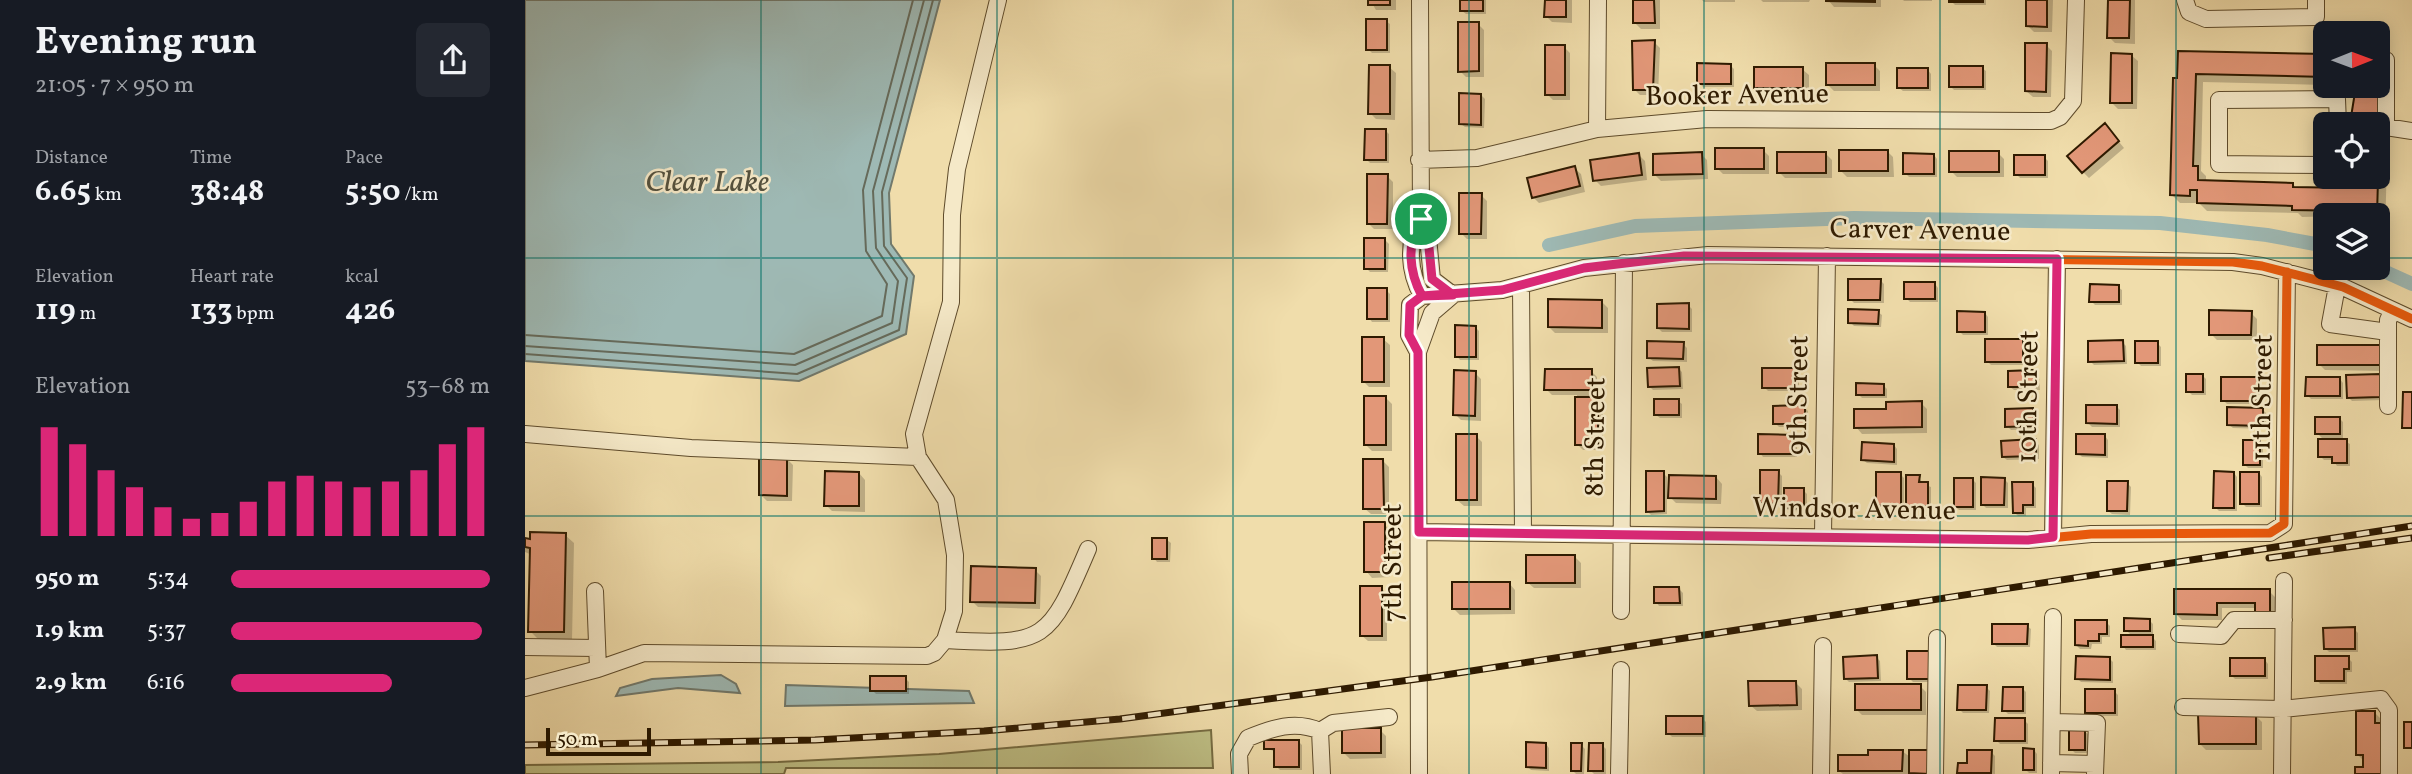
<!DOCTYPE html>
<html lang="en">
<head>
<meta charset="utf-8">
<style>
	body { margin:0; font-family:Vollkorn,serif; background:#242831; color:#f1f3f6; height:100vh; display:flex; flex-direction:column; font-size:26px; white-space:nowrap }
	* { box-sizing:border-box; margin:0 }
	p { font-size:23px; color:#9ea1a6 }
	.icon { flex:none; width:38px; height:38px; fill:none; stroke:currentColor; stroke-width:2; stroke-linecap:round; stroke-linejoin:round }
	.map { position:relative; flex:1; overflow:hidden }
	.sheet { display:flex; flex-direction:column; background:#171b24; width:525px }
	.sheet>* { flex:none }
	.needle { width:46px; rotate:89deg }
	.fabs { position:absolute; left:1788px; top:21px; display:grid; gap:14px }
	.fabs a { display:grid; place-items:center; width:77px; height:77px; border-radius:10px; background:#171b24; box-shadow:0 4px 18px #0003; font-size:35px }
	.scale { position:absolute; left:21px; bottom:18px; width:105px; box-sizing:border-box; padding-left:7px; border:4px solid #2e1a00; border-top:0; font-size:19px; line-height:24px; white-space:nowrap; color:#2e1a00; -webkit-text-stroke:5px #f5e9c8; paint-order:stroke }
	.pin { position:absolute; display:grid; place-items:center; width:60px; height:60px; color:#fff; margin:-30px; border:4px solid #fff; border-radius:50%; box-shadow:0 2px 7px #0007 }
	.round { display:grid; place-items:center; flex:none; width:74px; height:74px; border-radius:10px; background:#242831 }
	.summary { display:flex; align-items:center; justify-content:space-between; height:119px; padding:0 35px }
	h1 { font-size:38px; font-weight:700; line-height:52px }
	.stats { display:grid; grid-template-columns:repeat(3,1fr); gap:10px; height:119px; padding:7px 35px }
	.stats div { display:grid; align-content:center }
	.stats b { font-size:30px; font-weight:700 }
	.stats small { font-size:19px; font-weight:400 }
	.stats p { font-size:19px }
	.chart { height:196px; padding:14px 35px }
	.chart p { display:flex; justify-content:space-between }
	.chart svg { width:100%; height:126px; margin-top:7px; stroke:#db2777; stroke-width:6 }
	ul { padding:0 35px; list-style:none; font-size:23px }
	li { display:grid; grid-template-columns:112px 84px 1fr; align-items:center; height:52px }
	li i { height:18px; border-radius:9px; background:#db2777 }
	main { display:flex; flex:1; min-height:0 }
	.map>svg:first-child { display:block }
	.green { fill:#bebf85; stroke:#766c42; stroke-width:2 }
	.water { fill:#9eb9b4; stroke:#71796c; stroke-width:2 }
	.shadow { fill:#0003 }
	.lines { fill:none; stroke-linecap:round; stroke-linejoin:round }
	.shore { stroke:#666a5a; stroke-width:2 }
	.canal { stroke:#9eb9b4; stroke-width:14 }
	.building { fill:#e29778; stroke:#2e1a00; stroke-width:2 }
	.minor-casing { stroke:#5e4b2b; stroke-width:18 }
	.minor { stroke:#f5e9c8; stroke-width:16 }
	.rail-casing { stroke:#2e1a00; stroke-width:7 }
	.rail { stroke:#f5e9c8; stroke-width:4.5; stroke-dasharray:13; stroke-linecap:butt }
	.cycleway-casing { stroke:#f5e9c8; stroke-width:13 }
	.cycleway { stroke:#e8590c; stroke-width:9 }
	.route-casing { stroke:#fff; stroke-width:14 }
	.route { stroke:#db2777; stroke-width:9 }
	.grid { fill:none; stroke:#0f766e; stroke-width:2; stroke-opacity:0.55 }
	.labels { text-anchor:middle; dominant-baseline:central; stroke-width:5; stroke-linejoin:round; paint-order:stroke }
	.street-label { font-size:28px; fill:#2e1a00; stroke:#f5e9c8 }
	.water-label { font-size:30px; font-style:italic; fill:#55523f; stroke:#f5e9c8 }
</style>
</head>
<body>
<main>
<section class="sheet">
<div class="summary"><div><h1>Evening run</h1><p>21:05 · 7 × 950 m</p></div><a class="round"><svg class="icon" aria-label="share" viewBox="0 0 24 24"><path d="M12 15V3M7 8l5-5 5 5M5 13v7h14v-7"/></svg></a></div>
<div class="stats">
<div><p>Distance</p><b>6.65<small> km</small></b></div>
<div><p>Time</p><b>38:48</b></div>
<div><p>Pace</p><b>5:50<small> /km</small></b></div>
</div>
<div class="stats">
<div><p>Elevation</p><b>119<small> m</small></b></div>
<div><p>Heart rate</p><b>133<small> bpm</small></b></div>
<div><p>kcal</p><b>426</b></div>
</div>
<div class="chart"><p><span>Elevation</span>53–68 m</p>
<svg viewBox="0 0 160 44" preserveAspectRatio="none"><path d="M5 44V6M15 44V12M25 44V21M35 44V27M45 44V34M55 44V38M65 44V36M75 44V32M85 44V25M95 44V23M105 44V25M115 44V27M125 44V25M135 44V21M145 44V12M155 44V6"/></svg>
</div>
<ul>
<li><b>950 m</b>5:34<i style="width:100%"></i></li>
<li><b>1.9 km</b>5:37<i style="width:97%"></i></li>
<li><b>2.9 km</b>6:16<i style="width:62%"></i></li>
</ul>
</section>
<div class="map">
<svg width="1887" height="774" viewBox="0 0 1887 774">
	<rect width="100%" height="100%" fill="#f0ddab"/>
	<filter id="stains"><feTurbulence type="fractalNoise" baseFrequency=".00286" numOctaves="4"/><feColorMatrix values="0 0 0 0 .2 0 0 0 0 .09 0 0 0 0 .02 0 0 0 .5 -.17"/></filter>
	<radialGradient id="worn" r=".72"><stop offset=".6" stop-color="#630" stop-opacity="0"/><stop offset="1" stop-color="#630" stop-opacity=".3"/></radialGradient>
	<path class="green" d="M686,730L688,768H261L259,774H0V765L253,762L414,754Z"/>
	<path class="water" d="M0,0H415L364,193L366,244L389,276L381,334L274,381L0,361Z
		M196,675L211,684L215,693L153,688L91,696L95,688L127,679Z
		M261,685L444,691L449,703L260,706Z"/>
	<path class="shadow" d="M845,0H871V10H851Z
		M937,0H961V14H941L937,11Z
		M1021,0H1047V23L1027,22L1021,16Z
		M1110,0H1135V29H1116L1110,23Z
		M1177,0H1210V2H1179Z
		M1236,0H1285L1284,2H1238Z
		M1303,0H1356V7H1309Z
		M1378,0H1407V1H1379Z
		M1461,0V5H1430L1426,1Z
		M1503,0H1528L1527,32H1509L1503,26Z
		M1585,0H1610V44L1590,43L1584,37Z
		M861,21L865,24V53H847L843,49Z
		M953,24L959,30V77H941L935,71Z
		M1129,42L1135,48L1133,95H1115L1109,89Z
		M1521,45L1527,51L1526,97H1508L1501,91Z
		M1039,47L1045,53V100H1028L1022,94Z
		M1654,53L1801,58V85L1678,82L1676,171L1681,176V182L1768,184L1772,189L1830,190V177H1853V146L1862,154L1860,240L1853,239V215L1777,217L1773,213L1682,211L1674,203H1655L1647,195Z
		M1606,55L1613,61L1612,109H1593L1587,103Z
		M1349,65L1355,71V91H1309L1302,84Z
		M1206,66L1209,69V87H1178L1174,83Z
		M864,67L871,73L870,120L851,119L845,113Z
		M1457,68L1461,71V90H1429L1425,86Z
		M1277,69L1284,75V93H1237L1231,87Z
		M1403,70L1406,74V91H1378L1374,88Z
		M1832,86H1853V124H1836L1828,116Z
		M956,95L960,99L959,128L940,127L936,124Z
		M861,131L864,134V163H845L841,159Z
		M1586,132L1599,148L1564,178L1558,172Z
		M1238,150L1244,156V174H1198L1192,168Z
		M1362,151L1368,157L1369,177H1322L1316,171Z
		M1473,153L1479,159V177H1432L1426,171Z
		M1176,154L1182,160L1183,179L1136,181L1130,175Z
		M1301,154L1307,160V178H1260L1254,172Z
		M1114,155L1120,161L1122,180L1076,186L1070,180Z
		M1409,155L1412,159V177H1384L1380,173Z
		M1519,157L1523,161V178H1495L1491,174Z
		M1049,168L1056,174L1060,192L1014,203L1008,197Z
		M862,176L868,182V229H849L843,223Z
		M956,195L962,201V239H942L936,233Z
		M860,240L864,244L863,272H845L841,268Z
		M1355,280L1359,284V303H1329L1325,299Z
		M1410,284L1413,288V302H1385L1381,298Z
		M1593,287L1597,290V305H1570L1566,301Z
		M861,290L865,294V322H847L844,318Z
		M1077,302L1083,308V333H1030L1024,327Z
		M1163,305L1167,309V332H1137L1133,328Z
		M1353,312L1357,315L1356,327L1329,326L1325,322Z
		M1460,313L1463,317V335H1438L1434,331Z
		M1726,313L1732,319V340H1692L1686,334Z
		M950,327L954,331V360H935L932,356Z
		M858,339L865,345V387H844L838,381Z
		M1498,341L1501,345V365H1466L1462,361Z
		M1597,342L1601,346L1602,364L1569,365L1565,361Z
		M1632,343L1636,347V366H1616L1612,362Z
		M1158,344L1162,348V362L1128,361L1124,358Z
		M1857,347L1863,371L1800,370L1794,364Z
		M1154,369L1157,372L1158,389L1128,390L1124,386Z
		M1270,369L1274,373V391H1243L1239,387Z
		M1066,371L1072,377V395H1069L1078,405V450H1058L1052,444V395H1027L1021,389Z
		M1511,372L1514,376L1515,390H1489L1485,387Z
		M950,373L956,379V421L936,420L930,414Z
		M1677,375L1681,379V395H1667L1663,391Z
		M1854,375L1858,379V400L1827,401L1823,397Z
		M1731,379L1735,383V404H1702L1698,400Z
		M1815,379L1818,383V399H1786L1782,395Z
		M1358,385L1362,389V398H1337L1333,394Z
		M861,398L867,404V451H847L841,445Z
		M1153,401L1157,404V418H1135L1131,415Z
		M1396,403L1402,409V433L1337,434L1331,427L1363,410Z
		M1591,406L1595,410V427H1567L1563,423Z
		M1279,407L1283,411V427H1254L1250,423Z
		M1737,409L1741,413V429L1708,428L1704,425Z
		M1508,410L1511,414L1512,429L1486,430L1482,426Z
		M1814,418L1818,422V440L1825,444V466H1812L1808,460H1799L1795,456L1799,440L1792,433Z
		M951,436L957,442V506H939L932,500Z
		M1580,436L1583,440V458L1557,457L1553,453Z
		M1269,437L1272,440V457H1238L1235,453Z
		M1510,441L1514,445V459L1482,460L1478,457Z
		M1735,442L1738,446V468H1723L1719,464Z
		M1369,445L1372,449V465L1342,463L1338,460Z
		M262,459L268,465L267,501H242L236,495Z
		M858,461L864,467V514H846L839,508Z
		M1253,472L1257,476V507H1240L1237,503Z
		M334,473L340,480V512L307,511L301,505Z
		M1138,473L1142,477V514L1126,515L1122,511Z
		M1709,473L1712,477V511H1694L1690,507Z
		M1734,473L1737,477V507H1721L1717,503Z
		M1375,474L1379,478V511L1361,510L1352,504Z
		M1191,477L1197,484L1196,504L1151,503L1145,497Z
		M1394,477L1398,484L1406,487V509H1386L1383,505Z
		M1447,479L1451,483V510H1434L1430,506Z
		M1479,479L1483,483V508H1461L1457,504Z
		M1602,483L1606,487L1605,515L1587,514L1583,511Z
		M1507,484L1511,488V508H1501V516H1493L1489,512Z
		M1278,490L1282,494V512L1265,511L1261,508Z
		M859,524L865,530V577L847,578L841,571Z
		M40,535L49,543L47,640L13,639L5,631L7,555L0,552V540Z
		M642,540L646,543L645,562H632L629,558Z
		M1050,557L1056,563V588H1009L1002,582Z
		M510,570L516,576L515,609L453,607L447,601Z
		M984,583L990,590V614L935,615L929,609Z
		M856,588L862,594V641H843L836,635Z
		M1154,589L1158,593V606H1134L1131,602Z
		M1651,590L1744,591L1750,597V620L1732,608H1697V620H1657L1651,614Z
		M1624,620L1628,624V634H1624L1631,641V650H1601L1598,646L1608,637L1601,630Z
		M1581,622L1585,626V637H1577V644H1567L1566,649H1555L1551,645Z
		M1502,626L1506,629L1505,647H1472L1468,643Z
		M1829,629L1833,633V652H1804L1800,648Z
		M1384,653L1410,682H1388L1384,678Z
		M1351,657L1355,661L1356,681L1324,682L1321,679Z
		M1823,658L1827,662V672H1822V684H1795L1792,680Z
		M1585,659L1588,662V683L1556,682L1552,678Z
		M1740,660L1743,664V679H1710L1706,675Z
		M380,678L384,682V694H351L347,690Z
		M1271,683L1277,689V710L1232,711L1225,705Z
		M1395,686L1401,692V715H1337L1331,709Z
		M1461,687L1465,691L1464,713H1438L1434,709Z
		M1497,688L1501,692V714H1483L1479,710Z
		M1589,691L1593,695V716H1565L1561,712Z
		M1850,713L1856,719L1866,774H1832L1840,769L1839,761L1833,755Z
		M1731,716L1737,722V750H1681L1675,744Z
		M1177,718L1181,722V737H1147L1143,733Z
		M1499,720L1503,724V744H1475L1471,740Z
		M855,730L861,736V758L825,759L819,753Z
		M1559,731L1563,734V753H1550L1546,749Z
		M774,742L777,745V770H755L751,766V752L740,748Z
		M1021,744L1024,748V771L1006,770L1002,766Z
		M1056,745L1060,749L1059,774H1051L1047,770Z
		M1077,745L1081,749V774H1069L1065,770Z
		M1509,750L1512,754V773H1504L1500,769Z
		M1377,751L1408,774H1387L1383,770V774H1318L1314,771L1345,756Z
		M1466,752L1470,756V774L1434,772Z"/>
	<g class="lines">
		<path class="shore" d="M0,335L269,354L357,316L362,284L341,251L338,190L388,0
			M0,346L270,365L367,323L373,281L351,248L348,191L399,0
			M0,354L272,374L374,330L382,278L359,246L357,192L408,0"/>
		<path class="canal" d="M1024,245L1110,226L1329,218L1635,223L1742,235L1801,246
			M1852,268L1887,284"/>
	</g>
	<path class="building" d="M843,0H865V5H843Z
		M935,0H958V11H935Z
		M1020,0H1041V17H1019Z
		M1108,0H1129L1130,23H1108Z
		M1301,0H1350V2L1301,1Z
		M1424,0H1458V2H1424Z
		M1501,0H1522V27L1501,26Z
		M1583,0H1605L1604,38H1582Z
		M841,19H862V50H841Z
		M933,22H954V71L933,72Z
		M1130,40L1128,90H1108L1107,41Z
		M1500,43H1522L1521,92L1500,91Z
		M1020,45H1040V95H1020Z
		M1653,51L1801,54V77L1671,74L1668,166H1673V180L1768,183V187L1828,188V177H1853L1854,144L1852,215H1827V211L1767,210V206L1672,203V190H1665V196L1645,195L1648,78H1652Z
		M1586,53L1607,54V103H1585Z
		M1853,58H1855L1853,117H1826L1831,86H1853Z
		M1172,63L1206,64V84H1172Z
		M1301,63H1350V85H1301Z
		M844,65H865V114H843Z
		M1424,66H1458V87H1424Z
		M1229,67H1278V88H1229Z
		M1372,68H1403V88H1372Z
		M934,93L956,94V125L934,124Z
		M1580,123L1594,141L1557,173L1542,156Z
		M840,129H861V160H839Z
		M1190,148H1239V169H1190Z
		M1314,150H1363V171H1314Z
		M1424,151H1474V172H1424Z
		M1177,152L1178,174L1128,175V154Z
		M1252,152H1301V173H1252Z
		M1114,153L1117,175L1068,181L1065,160Z
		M1378,153L1409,154V174H1378Z
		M1489,155H1520V175H1489Z
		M1050,166L1055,186L1007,198L1002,178Z
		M842,174H863L862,224H842Z
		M934,193H957L956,234H934Z
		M839,238H860V269H839Z
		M1323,279H1356L1355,300H1323Z
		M1379,282H1410V299H1379Z
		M1565,284L1594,285V302H1564Z
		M842,288H862V319H842Z
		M1023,299L1077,300V328L1023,327Z
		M1164,303V329L1132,328V304Z
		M1323,309L1354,310L1353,324L1323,323Z
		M1684,310L1727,311L1726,335H1684Z
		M1432,311L1460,312V332H1432Z
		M930,325L951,326V357H930Z
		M837,337H859V382H837Z
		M1460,339H1498V362H1460Z
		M1598,340L1599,361L1563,362V341Z
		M1122,341L1159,342L1158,359L1122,358Z
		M1610,341H1633V363H1610Z
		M1792,345H1858V365H1792Z
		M1154,367L1155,386L1123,387L1122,368Z
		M1237,368H1271V388H1237Z
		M1020,369H1067V390H1019Z
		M929,370L951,371L950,416L928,415Z
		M1511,370V387H1483V371Z
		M1661,374H1678V392H1661Z
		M1855,374V397L1822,398L1821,375Z
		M1696,377H1732V401H1696Z
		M1781,377H1815V396H1780Z
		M1331,383L1359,384V395H1331Z
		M1878,392H1887V428H1877Z
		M839,396H861V445H839Z
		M1050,397H1073V445H1050Z
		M1129,399H1154V415H1129Z
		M1397,401V427L1329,428V409H1361V402Z
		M1280,405V424H1248V406Z
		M1561,405H1592V424L1561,423Z
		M1702,407L1738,408V426L1702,425Z
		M1508,408L1509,426L1480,427V409Z
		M1790,417H1815V434H1790Z
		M931,434H952V500H931Z
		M1233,434L1269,435V454H1233Z
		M1551,434H1580V455L1551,454Z
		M1511,439V456L1477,457L1476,441Z
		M1793,439H1822V463H1807V457H1793Z
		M1718,440H1735V465H1718Z
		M1337,442L1369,444V462L1336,460Z
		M234,457H262V496L234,495Z
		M838,459H858L859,509H838Z
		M1235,470H1254L1253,504L1235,503Z
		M300,471L334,472V506H299Z
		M1121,471H1139V511L1121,512Z
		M1689,471L1709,472V508H1688Z
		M1351,472H1376V508L1351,505Z
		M1715,472H1734V504H1715Z
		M1144,475L1191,476V499L1143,498Z
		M1381,475H1395L1394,482H1403V506H1381Z
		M1456,477L1480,478L1479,505H1456Z
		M1429,478H1448V507H1429Z
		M1582,481H1603L1602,511H1582Z
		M1487,482H1508V505H1498V513H1488Z
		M1259,488H1279V509L1259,508Z
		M839,522H860V572H839Z
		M5,532L41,533L39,632H3L5,548L0,547V538L5,539Z
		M627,538H642V559H627Z
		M1001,555H1050V583H1001Z
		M446,566L511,568L510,603L445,602Z
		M927,582H985V609H927Z
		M835,586H857V636H835Z
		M1129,587H1154L1155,603H1129Z
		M1649,589H1745V614H1730V603H1692V615L1649,614Z
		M1599,618L1625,619V631H1599Z
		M1550,620H1582V634H1574V641H1563V646L1550,645Z
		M1467,624H1503L1502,644H1467Z
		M1830,627V649H1799L1798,628Z
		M1596,635H1628V647H1596Z
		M1382,651H1407V679H1382Z
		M1352,655L1353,678L1319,679L1318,657Z
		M1551,656L1585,657V680L1550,679Z
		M1790,656H1824V669H1819V681H1790Z
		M1705,658H1740V676H1705Z
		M345,676H381V691H345Z
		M1223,681H1271L1272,705L1224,706Z
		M1330,684H1396V710H1330Z
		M1433,685H1462L1461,710H1432Z
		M1478,687H1498V711H1477Z
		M1560,689H1590V713H1560Z
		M1831,711H1850V723H1861L1860,774H1830V767H1838V755H1831Z
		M1673,714H1731V744H1674Z
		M1141,716H1178V734H1141Z
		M1470,718H1500V741H1469Z
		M1879,722H1887V748H1879Z
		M817,728H856V753H817Z
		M1544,729H1560V750H1544Z
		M739,740H774V767H749V749H739Z
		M1001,742L1021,743V768L1001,767Z
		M1046,743H1057L1056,771H1046Z
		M1064,743H1078V771H1063Z
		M1498,748L1509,749V770H1498Z
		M1343,750H1378L1377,771H1313V755H1343Z
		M1384,750H1405V774L1384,773Z
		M1442,750H1467L1466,773H1432L1433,763H1442Z"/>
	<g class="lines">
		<g class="minor-casing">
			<path id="minor" d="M895,0L896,219C881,242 884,272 897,296
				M1660,0L1664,12L1681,19L1791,17V0
				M1861,60V127L1887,131
				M1072,129L1073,0
				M894,160L952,158L1072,129L1182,119L1526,121L1535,117L1548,101L1551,0
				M1801,165L1694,164V100L1812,99L1813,124
				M996,286L998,533
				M1812,286L1805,324L1863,332V320L1868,311
				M897,296L977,290L1059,268L1183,255L1708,262L1737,266L1818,287L1887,319
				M893,352L884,335L885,305L897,296
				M1863,406V332
				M0,434L166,448L393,457
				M894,532L1503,540L1566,534L1745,533L1759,524L1762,272
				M1298,535L1302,256
				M1528,537L1532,259
				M1096,611L1099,263
				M1654,634L1696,636L1709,620H1759
				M420,640C521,646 524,641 563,549
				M0,647L71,648
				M73,669L119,653L402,656L409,653L420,640L429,611L430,555L421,500L393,457L389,434L426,302L427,215L432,169L473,0
				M0,688L73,669L70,591
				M1658,707L1757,709L1856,699L1864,710V774
				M1527,722L1572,723L1570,774
				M795,731L808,723L864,717
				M1526,763L1570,764
				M715,774L714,754L723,738C747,728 770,720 795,731L797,774
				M894,774L893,352L907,313L928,295L907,279L902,227L896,219
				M1094,774L1096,670
				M1296,774L1298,646
				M1410,774L1412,638
				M1526,774L1528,617
				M1757,774L1759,581"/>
		</g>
		<use href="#minor" class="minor"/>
		<g class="rail-casing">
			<path id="rail" d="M1744,558L1887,538
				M0,745L290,740L459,731L595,719L907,677L1887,526"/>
		</g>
		<use href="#rail" class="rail"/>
		<g class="cycleway-casing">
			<path id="cycleway" d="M897,296L977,290L1059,268L1183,255L1708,262L1737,266L1818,287L1887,319
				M894,532L1503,540L1566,534L1745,533L1759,524L1762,272"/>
		</g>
		<use href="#cycleway" class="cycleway"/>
	</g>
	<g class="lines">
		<g class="route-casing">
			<path id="route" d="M896,219L902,227L907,279L928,295L897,296L885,305L884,335L893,352L894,532L1503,540L1528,537L1532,259L1159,256L1059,268L977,290L897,296C884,272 881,242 896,219"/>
		</g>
		<use href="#route" class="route"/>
	</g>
	<path class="grid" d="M236,0V774M472,0V774M708,0V774M944,0V774M1179,0V774M1415,0V774M1651,0V774M0,258H1801M1853,258H1887M0,516H1887"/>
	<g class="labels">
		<g class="street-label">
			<text transform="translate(1212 96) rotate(-1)">Booker Avenue</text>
			<text transform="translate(1395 231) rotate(1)">Carver Avenue</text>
			<text transform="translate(1274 395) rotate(-89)">9th Street</text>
			<text transform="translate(1504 397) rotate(-89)">10th Street</text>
			<text transform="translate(1738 398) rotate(-89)">11th Street</text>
			<text transform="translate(1071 437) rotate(-89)">8th Street</text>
			<text transform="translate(1329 510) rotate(1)">Windsor Avenue</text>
			<text transform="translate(868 563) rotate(-90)">7th Street</text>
		</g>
		<g class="water-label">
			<text x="182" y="183">Clear Lake</text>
		</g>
	</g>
	<rect width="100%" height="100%" filter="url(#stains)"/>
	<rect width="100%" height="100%" fill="url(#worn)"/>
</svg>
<div class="fabs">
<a><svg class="needle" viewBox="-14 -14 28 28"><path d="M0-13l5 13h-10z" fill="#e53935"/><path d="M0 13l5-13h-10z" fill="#9ea1a6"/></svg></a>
<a><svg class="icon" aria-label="locate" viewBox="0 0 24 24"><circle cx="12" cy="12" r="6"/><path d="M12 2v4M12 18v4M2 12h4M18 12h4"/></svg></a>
<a><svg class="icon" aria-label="layers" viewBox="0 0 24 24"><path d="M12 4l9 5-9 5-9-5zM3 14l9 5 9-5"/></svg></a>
</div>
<div class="scale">50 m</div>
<div class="pin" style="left:896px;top:219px;background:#1e9e55"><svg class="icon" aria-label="arrive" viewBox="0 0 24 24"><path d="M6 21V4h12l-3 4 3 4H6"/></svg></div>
</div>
</main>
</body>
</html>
